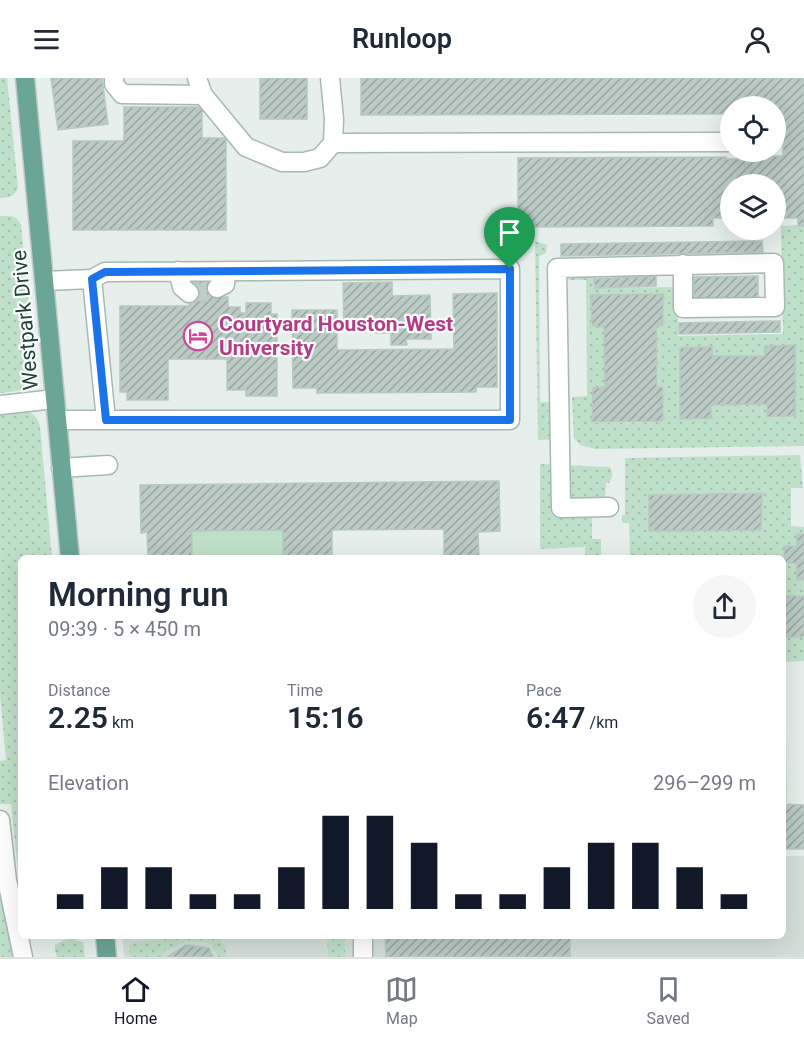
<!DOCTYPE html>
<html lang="en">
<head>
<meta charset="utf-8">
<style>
	body { margin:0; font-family:Roboto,sans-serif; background:#f6f6f7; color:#1f2937; height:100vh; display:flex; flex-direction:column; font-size:22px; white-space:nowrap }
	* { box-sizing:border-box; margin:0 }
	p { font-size:20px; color:#747a83 }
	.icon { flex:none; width:33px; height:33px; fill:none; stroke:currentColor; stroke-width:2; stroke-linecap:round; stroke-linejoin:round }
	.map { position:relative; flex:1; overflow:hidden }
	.details { position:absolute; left:18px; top:477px; width:768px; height:384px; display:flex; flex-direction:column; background:#fff; border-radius:9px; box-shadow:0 6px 24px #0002 }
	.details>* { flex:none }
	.fabs { position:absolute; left:720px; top:18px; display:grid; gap:12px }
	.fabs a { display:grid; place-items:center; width:66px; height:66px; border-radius:50%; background:#fff; box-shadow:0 6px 24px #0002; font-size:30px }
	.pin { position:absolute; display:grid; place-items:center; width:51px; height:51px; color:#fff; margin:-62px -26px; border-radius:50% 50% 50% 0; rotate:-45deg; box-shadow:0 0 6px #0007 }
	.pin .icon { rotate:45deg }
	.round { display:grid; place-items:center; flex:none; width:63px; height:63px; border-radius:32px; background:#f6f6f7 }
	.overview { display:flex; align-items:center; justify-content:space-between; height:102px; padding:0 30px }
	h1 { font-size:33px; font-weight:600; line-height:45px }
	.figures { display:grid; grid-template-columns:repeat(3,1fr); gap:9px; height:102px; padding:6px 30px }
	.figures div { display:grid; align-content:center }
	.figures b { font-size:30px; font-weight:600 }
	.figures small { font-size:16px; font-weight:400 }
	.figures p { font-size:16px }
	.chart { height:168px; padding:12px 30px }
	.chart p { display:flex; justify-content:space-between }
	.chart svg { width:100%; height:108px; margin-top:6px; stroke:#111827; stroke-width:6 }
	header { display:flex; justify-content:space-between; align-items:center; height:78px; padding:0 30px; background:#fff; font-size:27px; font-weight:600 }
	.menu { display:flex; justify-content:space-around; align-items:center; height:84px; border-top:2px solid #e0e1e3; background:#fff; font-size:16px; color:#747a83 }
	.menu a { display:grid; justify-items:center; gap:3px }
	.menu .current { color:#111827 }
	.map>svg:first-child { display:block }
	.built { fill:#d4dfda }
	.green { fill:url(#green-dots); fill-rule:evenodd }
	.pitch { fill:#bfe0c8 }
	.building { fill:url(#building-hatch); stroke:#b8c9c2; stroke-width:1.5 }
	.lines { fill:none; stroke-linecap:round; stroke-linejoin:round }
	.minor-tunnel { stroke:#bfccc8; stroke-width:18; stroke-dasharray:18 9; stroke-linecap:butt }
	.minor-casing { stroke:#a8b8b2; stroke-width:21 }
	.major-casing { stroke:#c2cac8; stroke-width:21 }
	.minor { stroke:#fff; stroke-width:18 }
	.major { stroke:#6aa596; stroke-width:18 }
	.route-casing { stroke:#fff; stroke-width:12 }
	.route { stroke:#1a73e8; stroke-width:8 }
	.labels { text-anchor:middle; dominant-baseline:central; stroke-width:4.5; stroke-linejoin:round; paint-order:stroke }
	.street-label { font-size:21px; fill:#24423a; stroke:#f7fbf9 }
	.hotel-label { font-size:21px; font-weight:bold; fill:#b23c85; stroke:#f7fbf9; text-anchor:start }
</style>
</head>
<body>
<header><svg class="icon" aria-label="menu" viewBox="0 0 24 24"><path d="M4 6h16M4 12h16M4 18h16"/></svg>Runloop<svg class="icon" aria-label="person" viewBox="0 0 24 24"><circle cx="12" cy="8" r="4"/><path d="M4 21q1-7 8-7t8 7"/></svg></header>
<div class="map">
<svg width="804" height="879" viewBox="0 0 804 879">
	<defs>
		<pattern id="green-dots" width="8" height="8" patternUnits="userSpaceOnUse" patternTransform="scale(1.5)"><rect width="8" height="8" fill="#bfe0c8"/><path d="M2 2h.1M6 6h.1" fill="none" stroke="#a4c1ad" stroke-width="1.8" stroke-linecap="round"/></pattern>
		<pattern id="building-hatch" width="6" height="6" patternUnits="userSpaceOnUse" patternTransform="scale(1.5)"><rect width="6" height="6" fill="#bbcac4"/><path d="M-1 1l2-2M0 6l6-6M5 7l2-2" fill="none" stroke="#98a6a0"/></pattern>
	</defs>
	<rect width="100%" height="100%" fill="#e6efeb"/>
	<path class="built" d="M783,778H804V879H124L122,858H783Z"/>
	<path class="green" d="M0,0H7L18,109C15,119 9,119 0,120Z
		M0,138C11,138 16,137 21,147L35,296C27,314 18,313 0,315Z
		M804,147V368L595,371L580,367L574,360L572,319L587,318L586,202H569V190L594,189L595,210L675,209L674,232H678V258L783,256L781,148ZM663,216L664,247L656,248L658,309H664V344L592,345V310L604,309V249L591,248V217ZM795,267V339L767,340L766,326L712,327L711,340L680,341V270L712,269V278L765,277V268Z
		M535,163L547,167L546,175L539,178L540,324H551L563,361L538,362Z
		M22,332C31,333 37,338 40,348L52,480H21V823L11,726H0V683L6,682L0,616V334Z
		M800,377L803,410H791V448L804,449V456H797V468L784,469V485H797V502L804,503V517L783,518V480H746L745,477H716L715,480H630L629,445H622V437H625V380ZM761,414L762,452L649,453V417Z
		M540,386L610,389C613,394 613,399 609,405H606L605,420L592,421V461H601V480H585V466L584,469L540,471Z
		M783,559H804V583L785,584L787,724H783Z
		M0,816H3L15,875L11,879H0Z
		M178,858H216L226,869L225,879H218L210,865L188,863L164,873L163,879H130L129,866Z
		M327,858H345V879H328Z
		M74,861L83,864L85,879H57L55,873V867L64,862Z"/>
	<path class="pitch" d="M283,452V480H192V453Z"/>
	<path class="building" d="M51,0H102L108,46L58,52Z
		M260,0H307V41H260Z
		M361,0H804V148H798V140H776V106H730V140H713V148L518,149V80L726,79V81H752V78H783V35H776V28H730V36L361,37Z
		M124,29H202V60H226V152H73V63H124Z
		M762,163L763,174L561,178V166Z
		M656,198V208L595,210L594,201Z
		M758,198V219L694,221V199Z
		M189,201H217V219H228V229H240V235H246V225H271V236H277V318H246V312H227V281H168V322H127V314H120V228H189Z
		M392,204V218L430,217L431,261H406L407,267H391V255H376V250L344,251L343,205Z
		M497,215V309H476V314L317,315V310H293L292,232H337V272L454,271L453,216Z
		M663,216V247L656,248L657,309L663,310V343L592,344L593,310L605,309L604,249L592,248L591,217Z
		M780,243V254L679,256V245Z
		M795,267V338L767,339V326L711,327V340L680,341V270L712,269V278H765V268Z
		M499,403L500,453L478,454L479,480H444V451L332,452V480H283V452L192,453V480H148L147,454L141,455L140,407Z
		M762,415L761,452L649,453V417Z
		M797,456H804V502H797V485H784V468H797Z
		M783,518H804V559H783Z
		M783,726L804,727V771H783Z
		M385,858H570V879H386Z
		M186,867L209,870L213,879H167Z"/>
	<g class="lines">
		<path class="minor-tunnel" d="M189,215L210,214L217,210"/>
		<g class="minor-casing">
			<path id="minor" d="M114,0V6L122,16L203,17
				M197,0L203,17L246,69L282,84H304L320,80L333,65L334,41L330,0
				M333,65L730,64
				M178,193L182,209L189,215
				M92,201L106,342
				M44,203L92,201L105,194L510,191V342H57
				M217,210L225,206L226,193
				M0,327L55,321
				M61,390L108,387
				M609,429L561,430L557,190L774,185L775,229L683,230V186
				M0,742L7,802L23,879
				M363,858V879"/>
		</g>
		<g class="major-casing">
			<path id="major" d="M25,0L70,480
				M105,858L107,879"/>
		</g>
		<use href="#minor" class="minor"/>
		<use href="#major" class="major"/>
	</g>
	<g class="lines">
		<g class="route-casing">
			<path id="route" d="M510,191V342H106L92,201L105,194Z"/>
		</g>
		<use href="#route" class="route"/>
	</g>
	<defs>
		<g id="hotel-ring" transform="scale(1.5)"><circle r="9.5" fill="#f7fbf9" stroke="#d1479c" stroke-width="1.5"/><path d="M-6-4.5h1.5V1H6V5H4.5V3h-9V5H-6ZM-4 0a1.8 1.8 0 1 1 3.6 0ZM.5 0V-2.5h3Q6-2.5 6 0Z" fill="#d1479c"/></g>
	</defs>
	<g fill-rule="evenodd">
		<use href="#hotel-ring" x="198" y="258"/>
	</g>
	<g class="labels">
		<g class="street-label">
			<text transform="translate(25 242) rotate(-95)">Westpark Drive</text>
		</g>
		<g class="hotel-label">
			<text x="219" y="246">Courtyard Houston-West<tspan x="219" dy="24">University</tspan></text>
		</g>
	</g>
</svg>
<div class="fabs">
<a><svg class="icon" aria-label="locate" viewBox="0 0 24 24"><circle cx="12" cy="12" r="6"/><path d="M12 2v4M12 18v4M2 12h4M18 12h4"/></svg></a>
<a><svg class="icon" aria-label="layers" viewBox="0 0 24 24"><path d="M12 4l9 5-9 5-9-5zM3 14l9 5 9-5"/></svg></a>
</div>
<div class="pin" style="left:510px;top:191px;background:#1e9e55"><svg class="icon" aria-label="arrive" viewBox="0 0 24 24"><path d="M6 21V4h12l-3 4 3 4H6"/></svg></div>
<section class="details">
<div class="overview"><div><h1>Morning run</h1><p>09:39 · 5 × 450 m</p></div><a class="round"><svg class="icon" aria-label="share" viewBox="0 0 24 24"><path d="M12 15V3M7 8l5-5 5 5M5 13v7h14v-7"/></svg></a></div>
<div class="figures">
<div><p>Distance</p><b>2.25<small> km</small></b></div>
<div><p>Time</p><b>15:16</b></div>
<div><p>Pace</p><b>6:47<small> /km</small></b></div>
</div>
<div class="chart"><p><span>Elevation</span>296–299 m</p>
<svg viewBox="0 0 160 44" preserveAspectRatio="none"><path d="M5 44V38M15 44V27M25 44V27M35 44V38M45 44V38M55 44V27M65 44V6M75 44V6M85 44V17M95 44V38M105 44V38M115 44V27M125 44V17M135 44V17M145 44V27M155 44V38"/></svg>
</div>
</section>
</div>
<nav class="menu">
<a class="current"><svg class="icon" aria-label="home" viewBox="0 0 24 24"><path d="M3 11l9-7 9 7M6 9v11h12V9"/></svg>Home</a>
<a><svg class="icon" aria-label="map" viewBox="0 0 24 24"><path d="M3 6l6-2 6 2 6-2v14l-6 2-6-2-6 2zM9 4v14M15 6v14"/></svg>Map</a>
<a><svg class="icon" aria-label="saved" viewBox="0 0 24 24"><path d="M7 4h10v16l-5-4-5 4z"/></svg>Saved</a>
</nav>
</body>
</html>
